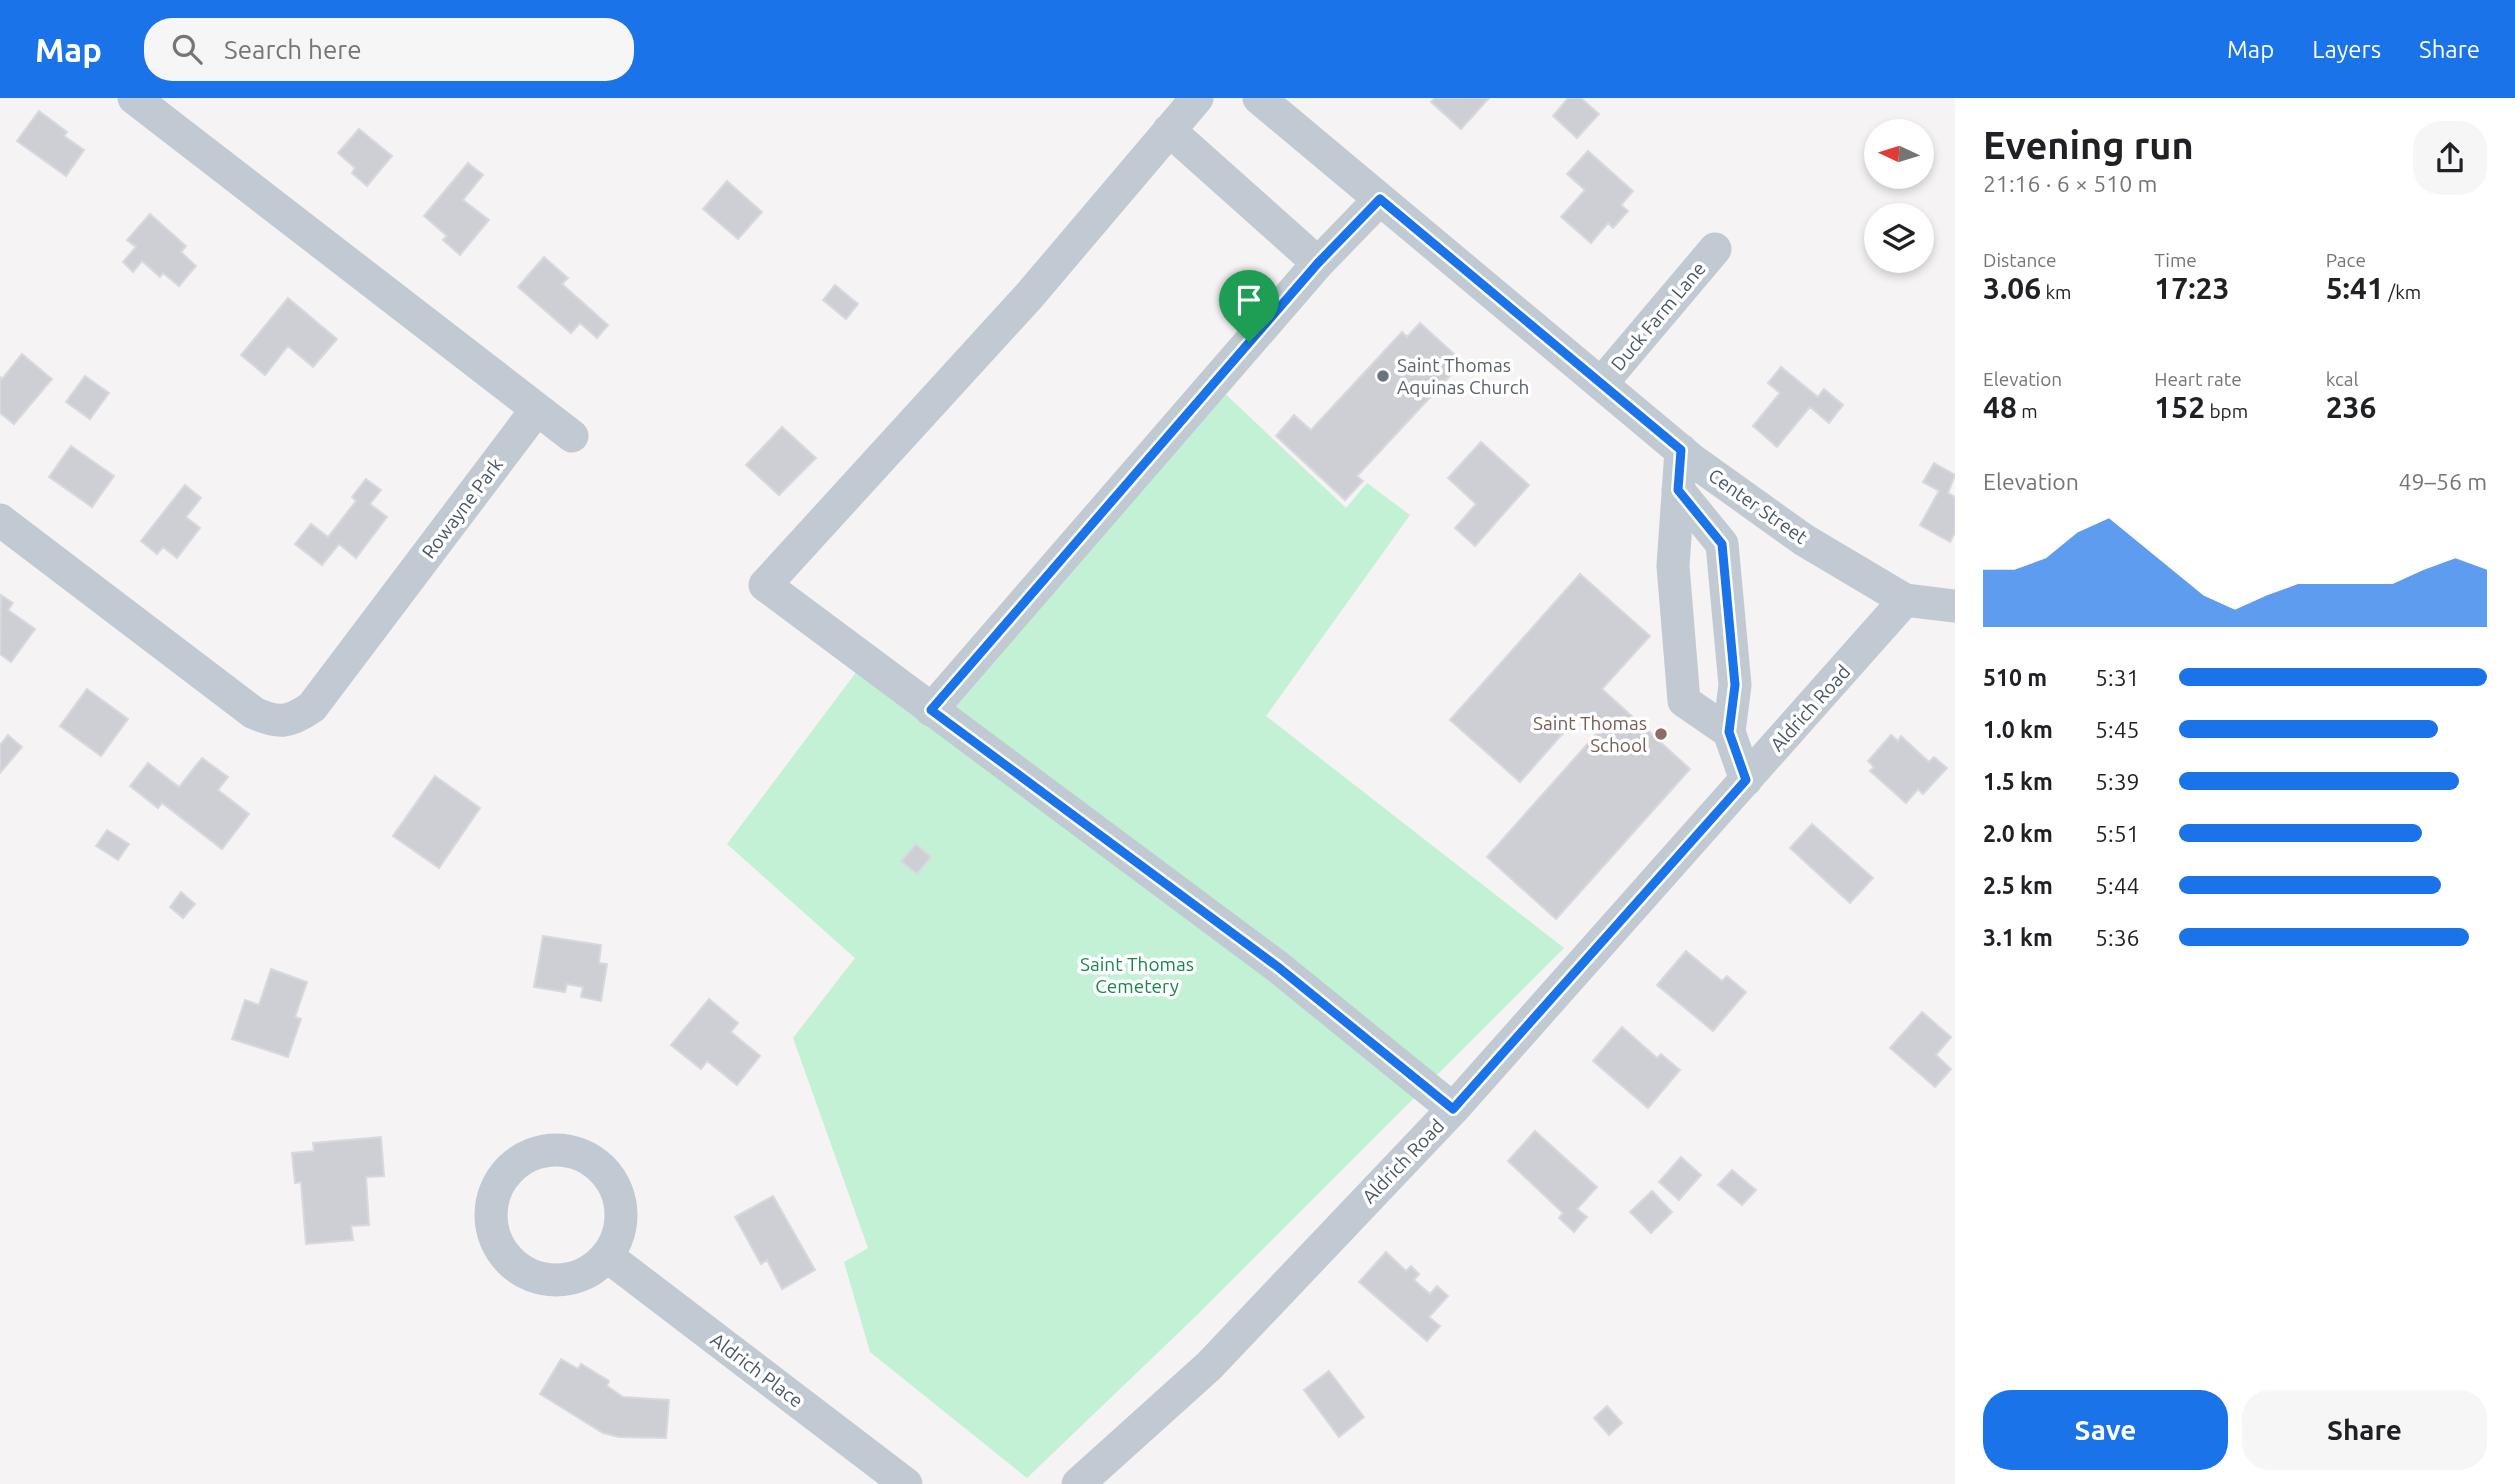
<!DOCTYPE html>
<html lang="en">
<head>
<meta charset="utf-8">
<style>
	body { margin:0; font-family:Ubuntu,sans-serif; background:#f6f6f6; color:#202124; height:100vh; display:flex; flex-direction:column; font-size:26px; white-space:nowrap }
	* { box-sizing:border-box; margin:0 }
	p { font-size:23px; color:#757577 }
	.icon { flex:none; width:38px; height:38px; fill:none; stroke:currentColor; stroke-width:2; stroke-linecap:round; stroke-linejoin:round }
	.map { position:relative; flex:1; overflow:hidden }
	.sheet { display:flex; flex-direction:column; background:#fff; width:560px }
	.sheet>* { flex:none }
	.needle { width:46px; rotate:274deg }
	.buttons { position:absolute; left:1864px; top:21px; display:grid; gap:14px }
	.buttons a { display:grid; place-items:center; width:70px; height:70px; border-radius:50%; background:#fff; box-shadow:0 4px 10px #0003; font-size:35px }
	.pin { position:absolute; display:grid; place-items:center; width:60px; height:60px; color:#fff; margin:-72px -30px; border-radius:50% 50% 50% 0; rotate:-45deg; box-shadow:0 0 7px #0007 }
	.pin .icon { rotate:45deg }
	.round { display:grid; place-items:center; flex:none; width:74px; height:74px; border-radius:28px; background:#f6f6f6 }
	.summary { display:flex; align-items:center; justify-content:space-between; height:119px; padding:0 28px }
	h1 { font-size:38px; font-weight:700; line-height:52px }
	.figures { display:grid; grid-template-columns:repeat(3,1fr); gap:10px; height:119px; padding:7px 28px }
	.figures div { display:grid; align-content:center }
	.figures b { font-size:30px; font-weight:700 }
	.figures small { font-size:19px; font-weight:400 }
	.figures p { font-size:19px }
	.chart { height:196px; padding:14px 28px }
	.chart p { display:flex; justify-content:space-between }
	.chart svg { width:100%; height:126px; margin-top:7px; fill:#1a73e8; opacity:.7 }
	.button { display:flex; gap:14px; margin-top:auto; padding:14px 28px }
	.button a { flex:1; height:80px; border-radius:28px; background:#1a73e8; color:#fff; font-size:28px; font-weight:700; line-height:80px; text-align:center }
	.button a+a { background:#f6f6f6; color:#202124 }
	ul { padding:0 28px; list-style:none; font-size:23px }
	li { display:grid; grid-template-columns:112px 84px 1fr; align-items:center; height:52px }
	li i { height:18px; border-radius:9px; background:#1a73e8 }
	header { display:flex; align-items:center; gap:42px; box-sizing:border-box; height:98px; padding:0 35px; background:#1a73e8; color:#fff }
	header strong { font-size:33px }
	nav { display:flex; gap:38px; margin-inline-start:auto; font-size:24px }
	.search { width:490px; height:63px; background:#f6f6f6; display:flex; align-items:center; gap:18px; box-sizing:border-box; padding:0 24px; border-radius:28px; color:#757577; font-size:26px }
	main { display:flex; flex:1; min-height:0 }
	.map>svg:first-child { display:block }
	.green { fill:#c3f1d5 }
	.building { fill:#cdcfd5; stroke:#d7d9de; stroke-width:2 }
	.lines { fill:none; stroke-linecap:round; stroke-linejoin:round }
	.minor { stroke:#c1cad2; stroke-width:33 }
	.route-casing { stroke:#fff; stroke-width:14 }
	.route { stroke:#1a73e8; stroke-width:9 }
	.worship-dot { fill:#6b7280; stroke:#fff; stroke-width:2.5 }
	.education-dot { fill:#8d6e63; stroke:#fff; stroke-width:2.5 }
	.labels { text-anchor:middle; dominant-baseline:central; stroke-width:7; stroke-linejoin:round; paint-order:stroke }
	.street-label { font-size:19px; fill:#4a5661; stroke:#fff }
	.worship-label { font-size:19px; fill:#5b616d; stroke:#fff; text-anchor:start }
	.education-label { font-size:19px; fill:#785e54; stroke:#fff; text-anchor:end }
	.park-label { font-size:19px; fill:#17864f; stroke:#fff }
</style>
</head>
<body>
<header>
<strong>Map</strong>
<div class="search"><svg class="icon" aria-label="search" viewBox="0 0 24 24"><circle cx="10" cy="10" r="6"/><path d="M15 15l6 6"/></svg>Search here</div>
<nav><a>Map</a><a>Layers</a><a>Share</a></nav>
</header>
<main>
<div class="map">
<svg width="1955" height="1386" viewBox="0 0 1955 1386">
	<rect width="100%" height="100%" fill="#f5f3f3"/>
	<path class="green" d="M1218,289L1346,410L1367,385L1410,417L1266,618L1564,850L1195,1219L1027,1380L870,1254L844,1164L868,1150L793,940L855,860L727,746L857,573L937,628Z"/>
	<path class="building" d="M1435,0H1489L1461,31L1431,4Z
		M1568,0H1581L1599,16L1577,40L1553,18Z
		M39,13L67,34L64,38L84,52L66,78L17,43Z
		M359,31L392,58L367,88L352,75L355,70L338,55Z
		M1588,53L1633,93L1621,107L1628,113L1613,130L1608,125L1591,145L1561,119L1585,92L1567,76Z
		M468,65L483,77L463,102L489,122L460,157L443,142L447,138L424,118Z
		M727,83L762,114L738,141L703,111Z
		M150,116L186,148L181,154L196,168L179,188L163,175L160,179L142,163L133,174L123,164L136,149L127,142Z
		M544,159L568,180L562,186L608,227L597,240L580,225L571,235L518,189Z
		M835,187L858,206L846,221L823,202Z
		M288,200L337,241L313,269L288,248L265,277L241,257Z
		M1420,225L1463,264L1357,378L1363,383L1345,402L1276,338L1294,317L1311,332L1402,234L1407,239Z
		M22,256L52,281L14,326L0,315V279L2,281Z
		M1781,269L1818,299L1824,291L1843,307L1829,325L1810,309L1777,349L1753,328L1780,295L1768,285Z
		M85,278L109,295L90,321L66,304Z
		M782,329L816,360L779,397L746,367Z
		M1481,344L1529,387L1475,448L1455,430L1476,406L1448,380Z
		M71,348L114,378L92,409L49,379Z
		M1934,365L1955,377L1948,395L1955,399V435L1950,444L1920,427L1939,393L1923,384Z
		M366,381L381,392L370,406L387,419L356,460L339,446L322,467L295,446L311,426L328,439L356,403L352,399Z
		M185,387L201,400L186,419L200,430L177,460L163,449L157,456L141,443Z
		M1580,476L1650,538L1602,591L1690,671L1556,821L1487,759L1598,634L1579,617L1520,684L1450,622Z
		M1,497L13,505L8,512L35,531L11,564L0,556Z
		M87,591L128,621L101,658L60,628Z
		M8,637L22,649L0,675V647Z
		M1891,637L1898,643L1901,638L1929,664L1934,659L1947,670L1923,696L1918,691L1906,705L1870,673L1874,669L1868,663Z
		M202,660L228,679L218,692L249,716L222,751L162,705L158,710L130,688L148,665L179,689Z
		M435,678L480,710L439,770L393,738Z
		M1812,726L1873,780L1850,805L1790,750Z
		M107,732L129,746L118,762L96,748Z
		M916,746L931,759L917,776L901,763Z
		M181,794L195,806L183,820L170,809Z
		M543,838L601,847L599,865L607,866L601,903L581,899L583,889L567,886L565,894L534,889Z
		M1686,853L1722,883L1727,878L1746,894L1713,933L1657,887Z
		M271,871L307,884L295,919L301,921L288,959L232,941L245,902L259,907Z
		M709,901L738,925L731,934L760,958L737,987L707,963L701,971L671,947Z
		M1922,914L1951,939L1936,957L1951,971L1935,989L1890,950Z
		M1622,929L1657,960L1661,956L1680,972L1648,1010L1593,963Z
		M1535,1033L1597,1089L1577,1111L1587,1119L1574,1134L1559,1120L1563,1115L1508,1063Z
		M381,1039L384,1078L366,1079L369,1127L351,1128L353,1142L306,1146L301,1084L295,1085L292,1055L314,1053L313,1045Z
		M1681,1059L1701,1077L1679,1102L1659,1084Z
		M1732,1072L1756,1092L1742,1107L1718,1087Z
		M1652,1093L1672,1114L1651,1135L1630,1114Z
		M773,1098L815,1172L782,1191L767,1162L761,1166L735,1119Z
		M1386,1154L1406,1173L1411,1168L1419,1176L1414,1182L1430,1196L1437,1188L1448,1198L1429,1219L1440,1228L1427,1243L1359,1184Z
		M561,1261L578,1271L581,1266L609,1283L607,1288L623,1299L669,1302L666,1340L619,1339L603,1335L540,1296Z
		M1329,1273L1364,1319L1339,1339L1304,1292Z
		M1607,1308L1622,1325L1609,1337L1594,1320Z"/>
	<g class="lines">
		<path class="minor" d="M1197,0L1029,198L765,487L1278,869L1453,1011
			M1259,0L1692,362L1804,442L1905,502L1955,508
			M1169,32L1318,165
			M1601,286L1715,151
			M537,311L572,338
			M1681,352L1673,468L1684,603L1729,634L1746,682
			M1678,392L1722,446L1735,587L1729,634
			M0,422L254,615C279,626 289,625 312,609L537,311L134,0
			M931,612L1318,165L1380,101
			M491 1117a65 65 0 1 1 130 0a65 65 0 1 1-130 0Z
			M607,1158L906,1386
			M1078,1386L1209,1268L1453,1011L1905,502"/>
	</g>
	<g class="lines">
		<g class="route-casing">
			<path id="route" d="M1380,101L1681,352L1678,392L1722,446L1735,587L1729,634L1746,682L1453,1011L1278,869L931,612L1318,165Z"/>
		</g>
		<use href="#route" class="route"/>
	</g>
	<circle class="worship-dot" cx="1383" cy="278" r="7"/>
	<circle class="education-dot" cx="1661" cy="636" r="7"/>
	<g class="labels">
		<g class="street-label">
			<text transform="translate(1658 218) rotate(-50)">Duck Farm Lane</text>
			<text transform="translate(1758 408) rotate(35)">Center Street</text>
			<text transform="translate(462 410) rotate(-53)">Rowayne Park</text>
			<text transform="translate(1810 610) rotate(-48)">Aldrich Road</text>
			<text transform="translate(1403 1063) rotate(-46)">Aldrich Road</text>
			<text transform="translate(757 1272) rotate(37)">Aldrich Place</text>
		</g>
		<g class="worship-label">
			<text x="1397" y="267">Saint Thomas<tspan x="1397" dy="22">Aquinas Church</tspan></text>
		</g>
		<g class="education-label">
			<text x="1647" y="625">Saint Thomas<tspan x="1647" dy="22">School</tspan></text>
		</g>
		<g class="park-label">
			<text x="1137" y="866">Saint Thomas<tspan x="1137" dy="22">Cemetery</tspan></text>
		</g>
	</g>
</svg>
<div class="buttons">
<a><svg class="needle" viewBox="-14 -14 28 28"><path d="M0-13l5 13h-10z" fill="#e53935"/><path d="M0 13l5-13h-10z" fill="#757577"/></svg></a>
<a><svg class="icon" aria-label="layers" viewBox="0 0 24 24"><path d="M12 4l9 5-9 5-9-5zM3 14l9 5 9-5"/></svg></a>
</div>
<div class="pin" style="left:1249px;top:244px;background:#1e9e55"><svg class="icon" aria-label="arrive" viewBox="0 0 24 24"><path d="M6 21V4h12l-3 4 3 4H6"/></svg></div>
</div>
<section class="sheet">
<div class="summary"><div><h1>Evening run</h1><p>21:16 · 6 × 510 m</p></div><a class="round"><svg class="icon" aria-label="share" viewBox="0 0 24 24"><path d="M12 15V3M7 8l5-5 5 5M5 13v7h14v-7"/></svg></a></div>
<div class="figures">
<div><p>Distance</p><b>3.06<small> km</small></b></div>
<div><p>Time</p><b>17:23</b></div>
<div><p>Pace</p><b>5:41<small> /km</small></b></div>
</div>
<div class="figures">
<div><p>Elevation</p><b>48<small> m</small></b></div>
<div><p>Heart rate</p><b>152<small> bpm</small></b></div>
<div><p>kcal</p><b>236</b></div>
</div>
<div class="chart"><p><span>Elevation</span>49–56 m</p>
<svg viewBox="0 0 160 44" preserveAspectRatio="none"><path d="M0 44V24L10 24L20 20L30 11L40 6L50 15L60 24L70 33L80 38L90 33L100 29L110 29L120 29L130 29L140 24L150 20L160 24V44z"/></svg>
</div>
<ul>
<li><b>510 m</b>5:31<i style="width:100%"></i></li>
<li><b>1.0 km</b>5:45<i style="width:84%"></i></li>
<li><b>1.5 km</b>5:39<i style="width:91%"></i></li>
<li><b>2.0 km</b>5:51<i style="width:79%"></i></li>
<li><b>2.5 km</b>5:44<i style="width:85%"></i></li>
<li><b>3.1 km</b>5:36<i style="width:94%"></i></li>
</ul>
<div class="button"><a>Save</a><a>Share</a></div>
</section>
</main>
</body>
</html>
